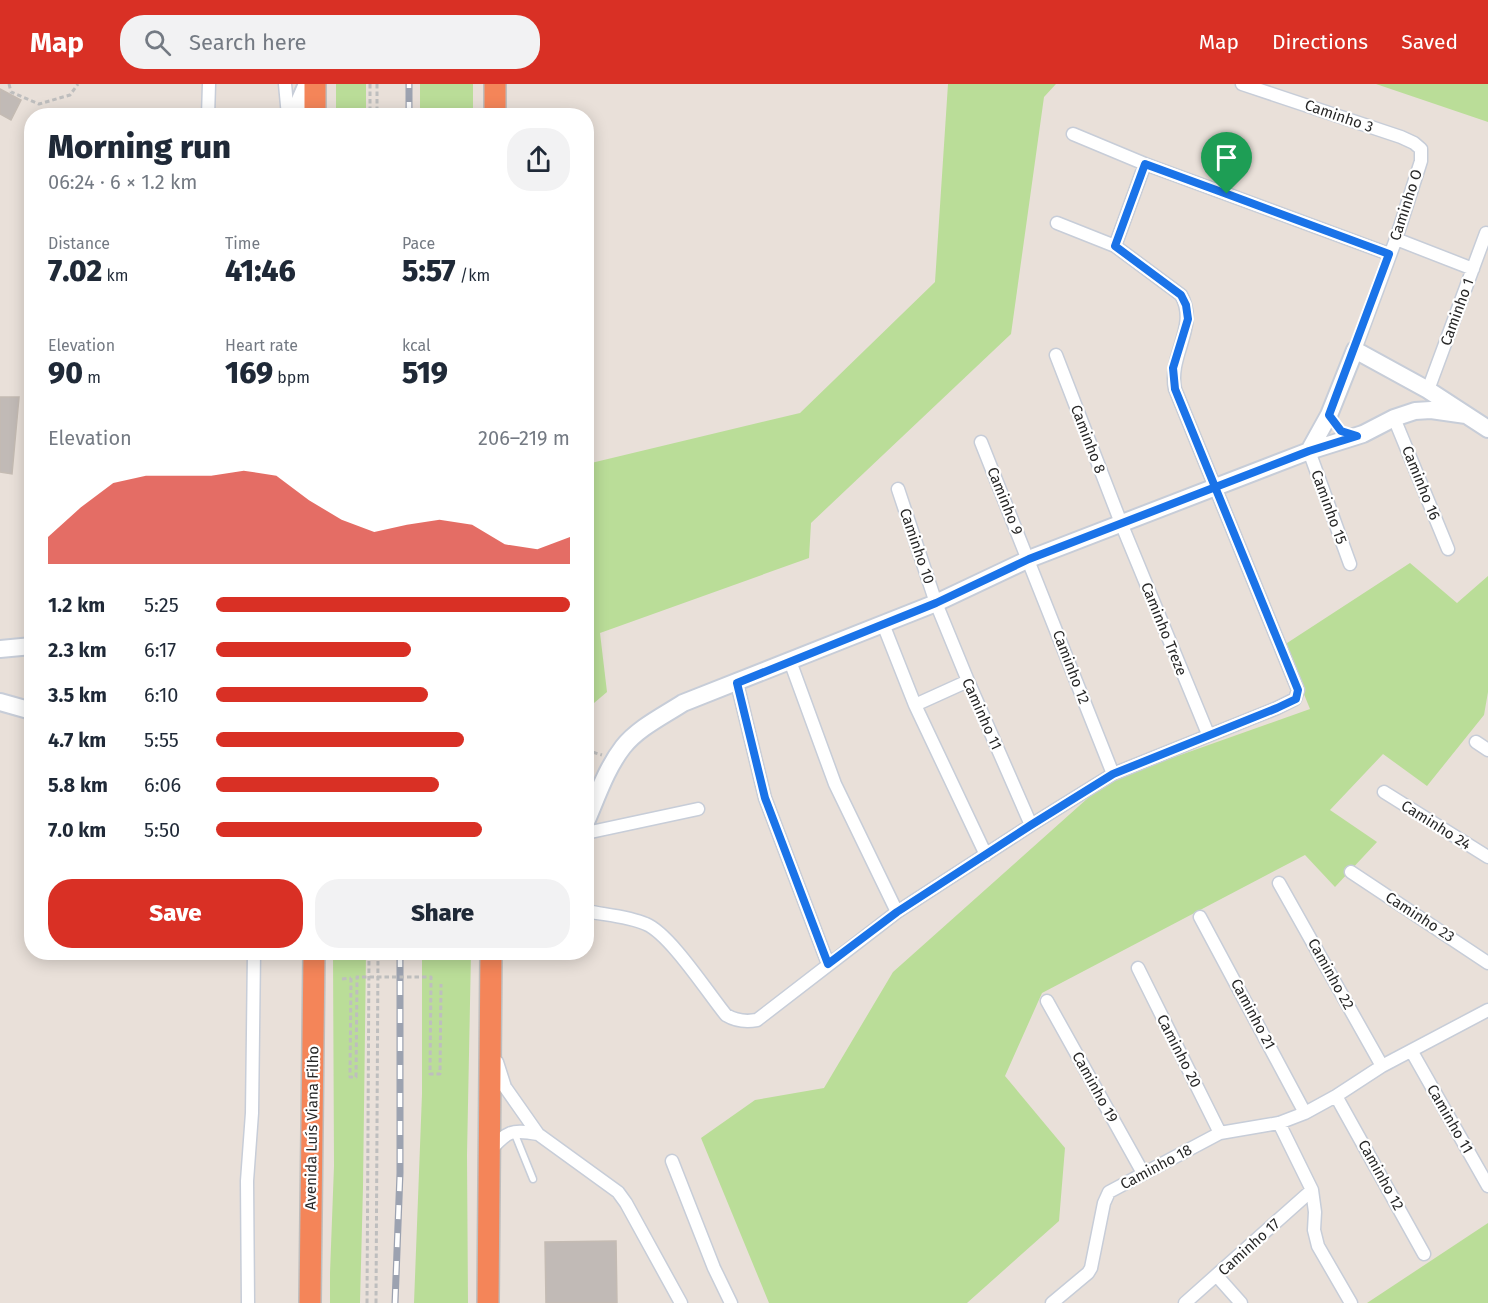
<!DOCTYPE html>
<html lang="en">
<head>
<meta charset="utf-8">
<style>
	body { margin:0; font-family:"Fira Sans",sans-serif; background:#f2f2f3; color:#1f2937; height:100vh; display:flex; flex-direction:column; font-size:22px; white-space:nowrap }
	* { box-sizing:border-box; margin:0 }
	p { font-size:20px; color:#747a83 }
	.icon { flex:none; width:33px; height:33px; fill:none; stroke:currentColor; stroke-width:2; stroke-linecap:round; stroke-linejoin:round }
	.map { position:relative; flex:1; overflow:hidden }
	.sheet { position:absolute; left:24px; top:24px; width:570px; height:852px; display:flex; flex-direction:column; background:#fff; border-radius:24px; box-shadow:0 3px 15px #0003 }
	.sheet>* { flex:none }
	.pin { position:absolute; display:grid; place-items:center; width:51px; height:51px; color:#fff; margin:-62px -26px; border-radius:50% 50% 50% 0; rotate:-45deg; box-shadow:0 0 6px #0007 }
	.pin .icon { rotate:45deg }
	.round { display:grid; place-items:center; flex:none; width:63px; height:63px; border-radius:24px; background:#f2f2f3 }
	.head { display:flex; align-items:center; justify-content:space-between; height:102px; padding:0 24px }
	h1 { font-size:33px; font-weight:800; line-height:45px }
	.metrics { display:grid; grid-template-columns:repeat(3,1fr); gap:9px; height:102px; padding:6px 24px }
	.metrics div { display:grid; align-content:center }
	.metrics b { font-size:30px; font-weight:800 }
	.metrics small { font-size:16px; font-weight:400 }
	.metrics p { font-size:16px }
	.chart { height:168px; padding:12px 24px }
	.chart p { display:flex; justify-content:space-between }
	.chart svg { width:100%; height:108px; margin-top:6px; fill:#d93025; opacity:.7 }
	.action { display:flex; gap:12px; margin-top:auto; padding:12px 24px }
	.action a { flex:1; height:69px; border-radius:24px; background:#d93025; color:#fff; font-size:24px; font-weight:800; line-height:69px; text-align:center }
	.action a+a { background:#f2f2f3; color:#1f2937 }
	ul { padding:0 24px; list-style:none; font-size:20px }
	li { display:grid; grid-template-columns:96px 72px 1fr; align-items:center; height:45px }
	li i { height:15px; border-radius:8px; background:#d93025 }
	header { display:flex; align-items:center; gap:36px; box-sizing:border-box; height:84px; padding:0 30px; background:#d93025; color:#fff }
	header strong { font-size:28px }
	nav { display:flex; gap:33px; margin-inline-start:auto; font-size:21px }
	.search { width:420px; height:54px; background:#f2f2f3; display:flex; align-items:center; gap:15px; box-sizing:border-box; padding:0 21px; border-radius:24px; color:#747a83; font-size:22px }
	.map>svg:first-child { display:block }
	.green { fill:#badd98 }
	.building { fill:#c1bab6; stroke:#c4bbb3; stroke-width:1.5 }
	.lines { fill:none; stroke-linecap:round; stroke-linejoin:round }
	.lane-casing { stroke:#c7cdd8; stroke-width:9 }
	.street-casing { stroke:#c7cdd8; stroke-width:15 }
	.secondary-casing { stroke:#c7cdd8; stroke-width:20 }
	.highway-casing { stroke:#bebebe; stroke-width:24 }
	.path { stroke:#bebebe; stroke-width:3; stroke-dasharray:4.5 3; stroke-linecap:butt }
	.lane { stroke:#fff; stroke-width:6 }
	.street { stroke:#fff; stroke-width:12 }
	.secondary { stroke:#fff; stroke-width:16 }
	.highway { stroke:#f48559; stroke-width:21 }
	.rail-casing { stroke:#9ca2b0; stroke-width:7 }
	.rail { stroke:#fff; stroke-width:4.5; stroke-dasharray:14; stroke-linecap:butt }
	.path-bridge { stroke:#bebebe; stroke-width:3; stroke-dasharray:4.5 3; stroke-linecap:butt }
	.route-casing { stroke:#fff; stroke-width:12 }
	.route { stroke:#1a73e8; stroke-width:8 }
	.labels { text-anchor:middle; dominant-baseline:central; stroke-width:4.5; stroke-linejoin:round; paint-order:stroke }
	.street-label { font-size:15px; fill:#272727; stroke:#fff }
</style>
</head>
<body>
<header>
<strong>Map</strong>
<div class="search"><svg class="icon" aria-label="search" viewBox="0 0 24 24"><circle cx="10" cy="10" r="6"/><path d="M15 15l6 6"/></svg>Search here</div>
<nav><a>Map</a><a>Directions</a><a>Saved</a></nav>
</header>
<div class="map">
<svg width="1488" height="1219" viewBox="0 0 1488 1219">
	<rect width="100%" height="100%" fill="#e9e0d9"/>
	<path class="green" d="M336,0H366V31H336Z
		M420,0H473V31H420Z
		M948,0H1056L1044,13L1011,250L811,439L809,474L600,549L607,608L587,625V380L800,329L935,198Z
		M1376,0H1488V38Z
		M1410,479L1457,519L1488,492V608L1484,631L1427,702L1383,670L1330,726L1377,758L1335,803L1305,771L1042,909L1005,992L1065,1064L1059,1137L967,1219H769L701,1054L755,1016L824,1004L893,888L1107,697L1310,625L1284,561Z
		M333,869H366L363,1103L360,1219H330V1189L334,1082Z
		M422,869H471L467,1071L468,1219H414L422,1010Z
		M1488,1139V1219H1367Z"/>
	<path class="building" d="M0,5L21,16L11,36L0,30Z
		M0,313H19L12,390L0,388Z
		M616,1157L617,1219H546L545,1158Z"/>
	<g class="lines">
		<g class="lane-casing">
			<path id="lane" d="M514,1048L533,1095"/>
		</g>
		<g class="street-casing">
			<path id="street" d="M285,0L288,32
				M1242,0L1401,53L1414,59L1421,65V77L1396,155L1355,266
				M208,32L209,0
				M1073,50L1145,80L1389,170
				M1396,155L1473,185
				M1115,162L1145,80
				M1056,271L1121,439L1208,650
				M1428,306L1486,149
				M1394,334L1448,465
				M981,358L1113,690
				M1309,367L1350,480
				M898,405L936,519L968,597L1031,741
				M883,540L915,621L986,771
				M790,577L835,700L897,828
				M737,599L765,714L828,880
				M915,621L968,597
				M1476,658L1488,666
				M1384,708L1488,773
				M586,749L698,725
				M1351,788L1488,879
				M1279,799L1382,982
				M586,827C606,831 628,832 646,840C670,850 708,909 726,931C736,937 746,938 757,936L897,828L1031,741L1113,690L1277,624L1295,615L1298,606L1175,305C1168,271 1199,242 1181,211L1115,162L1057,139
				M1200,833L1305,1029
				M1138,884L1220,1049
				M1047,917L1143,1089
				M1412,968L1488,1102
				M497,978L505,1003L538,1050L618,1108L626,1119L681,1219
				M1336,1012L1424,1170
				M1279,1039L1312,1106L1315,1128L1314,1146L1318,1162L1351,1219
				M489,1068C507,1047 511,1045 538,1050
				M672,1077L714,1184L731,1219
				M1217,1192L1241,1219
				M248,1219L247,1097L252,1029L254,868
				M1052,1219L1088,1189L1091,1184L1104,1119L1109,1108L1220,1049L1279,1039L1305,1029L1336,1012L1382,982L1488,926
				M1185,1219L1312,1106"/>
		</g>
		<g class="secondary-casing">
			<path id="secondary" d="M293,32L307,0
				M1309,367L1329,331L1355,266L1428,306L1488,345
				M0,565L32,562
				M0,618L32,627
				M586,738C597,713 606,685 623,663C638,644 663,632 683,619L936,519L1029,475L1309,367L1363,350L1394,334L1415,327L1431,326L1466,331"/>
		</g>
		<g class="highway-casing">
			<path id="highway" d="M315,0V32
				M495,0V32
				M310,1219L314,868
				M488,1219L491,868"/>
		</g>
		<path class="path" d="M9,0L11,8L39,20L70,11L78,0
			M370,0V32
			M377,0V32
			M586,666L602,671
			M342,895L351,894
			M367,1219L369,868
			M376,1219L378,868"/>
		<use href="#lane" class="lane"/>
		<use href="#street" class="street"/>
		<use href="#secondary" class="secondary"/>
		<use href="#highway" class="highway"/>
		<g class="rail-casing">
			<path id="rail" d="M409,32V0
				M395,1219L400,1089V868"/>
		</g>
		<use href="#rail" class="rail"/>
		<path class="path-bridge" d="M351,894L350,993H356L357,893H431L430,990H440L441,900"/>
	</g>
	<g class="lines">
		<g class="route-casing">
			<path id="route" d="M1227,110L1145,80L1115,162L1181,211L1186,221L1188,235L1173,284L1175,305L1298,606L1296,615L1277,624L1113,690L1031,741L897,828L828,880L765,714L737,599L936,519L1029,475L1309,367L1357,352L1341,347L1329,331L1389,170L1227,110"/>
		</g>
		<use href="#route" class="route"/>
	</g>
	<g class="labels">
		<g class="street-label">
			<text transform="translate(1339 32) rotate(19)">Caminho 3</text>
			<text transform="translate(1406 121) rotate(-72)">Caminho O</text>
			<text transform="translate(1457 228) rotate(-70)">Caminho 1</text>
			<text transform="translate(1088 355) rotate(69)">Caminho 8</text>
			<text transform="translate(1421 399) rotate(68)">Caminho 16</text>
			<text transform="translate(1005 417) rotate(68)">Caminho 9</text>
			<text transform="translate(1329 423) rotate(70)">Caminho 15</text>
			<text transform="translate(917 462) rotate(71)">Caminho 10</text>
			<text transform="translate(1164 545) rotate(68)">Caminho Treze</text>
			<text transform="translate(1071 583) rotate(69)">Caminho 12</text>
			<text transform="translate(982 630) rotate(66)">Caminho 11</text>
			<text transform="translate(1436 741) rotate(32)">Caminho 24</text>
			<text transform="translate(1420 833) rotate(33)">Caminho 23</text>
			<text transform="translate(1331 890) rotate(61)">Caminho 22</text>
			<text transform="translate(1253 930) rotate(62)">Caminho 21</text>
			<text transform="translate(1179 967) rotate(63)">Caminho 20</text>
			<text transform="translate(1095 1003) rotate(61)">Caminho 19</text>
			<text transform="translate(1450 1035) rotate(60)">Caminho 11</text>
			<text transform="translate(312 1044) rotate(-89)">Avenida Luís Viana Filho</text>
			<text transform="translate(1156 1083) rotate(-28)">Caminho 18</text>
			<text transform="translate(1381 1091) rotate(61)">Caminho 12</text>
			<text transform="translate(1249 1163) rotate(-42)">Caminho 17</text>
		</g>
	</g>
</svg>
<div class="pin" style="left:1227px;top:110px;background:#1e9e55"><svg class="icon" aria-label="arrive" viewBox="0 0 24 24"><path d="M6 21V4h12l-3 4 3 4H6"/></svg></div>
<section class="sheet">
<div class="head"><div><h1>Morning run</h1><p>06:24 · 6 × 1.2 km</p></div><a class="round"><svg class="icon" aria-label="share" viewBox="0 0 24 24"><path d="M12 15V3M7 8l5-5 5 5M5 13v7h14v-7"/></svg></a></div>
<div class="metrics">
<div><p>Distance</p><b>7.02<small> km</small></b></div>
<div><p>Time</p><b>41:46</b></div>
<div><p>Pace</p><b>5:57<small> /km</small></b></div>
</div>
<div class="metrics">
<div><p>Elevation</p><b>90<small> m</small></b></div>
<div><p>Heart rate</p><b>169<small> bpm</small></b></div>
<div><p>kcal</p><b>519</b></div>
</div>
<div class="chart"><p><span>Elevation</span>206–219 m</p>
<svg viewBox="0 0 160 44" preserveAspectRatio="none"><path d="M0 44V33L10 21L20 11L30 8L40 8L50 8L60 6L70 8L80 18L90 26L100 31L110 28L120 26L130 28L140 36L150 38L160 33V44z"/></svg>
</div>
<ul>
<li><b>1.2 km</b>5:25<i style="width:100%"></i></li>
<li><b>2.3 km</b>6:17<i style="width:55%"></i></li>
<li><b>3.5 km</b>6:10<i style="width:60%"></i></li>
<li><b>4.7 km</b>5:55<i style="width:70%"></i></li>
<li><b>5.8 km</b>6:06<i style="width:63%"></i></li>
<li><b>7.0 km</b>5:50<i style="width:75%"></i></li>
</ul>
<div class="action"><a>Save</a><a>Share</a></div>
</section>
</div>
</body>
</html>
